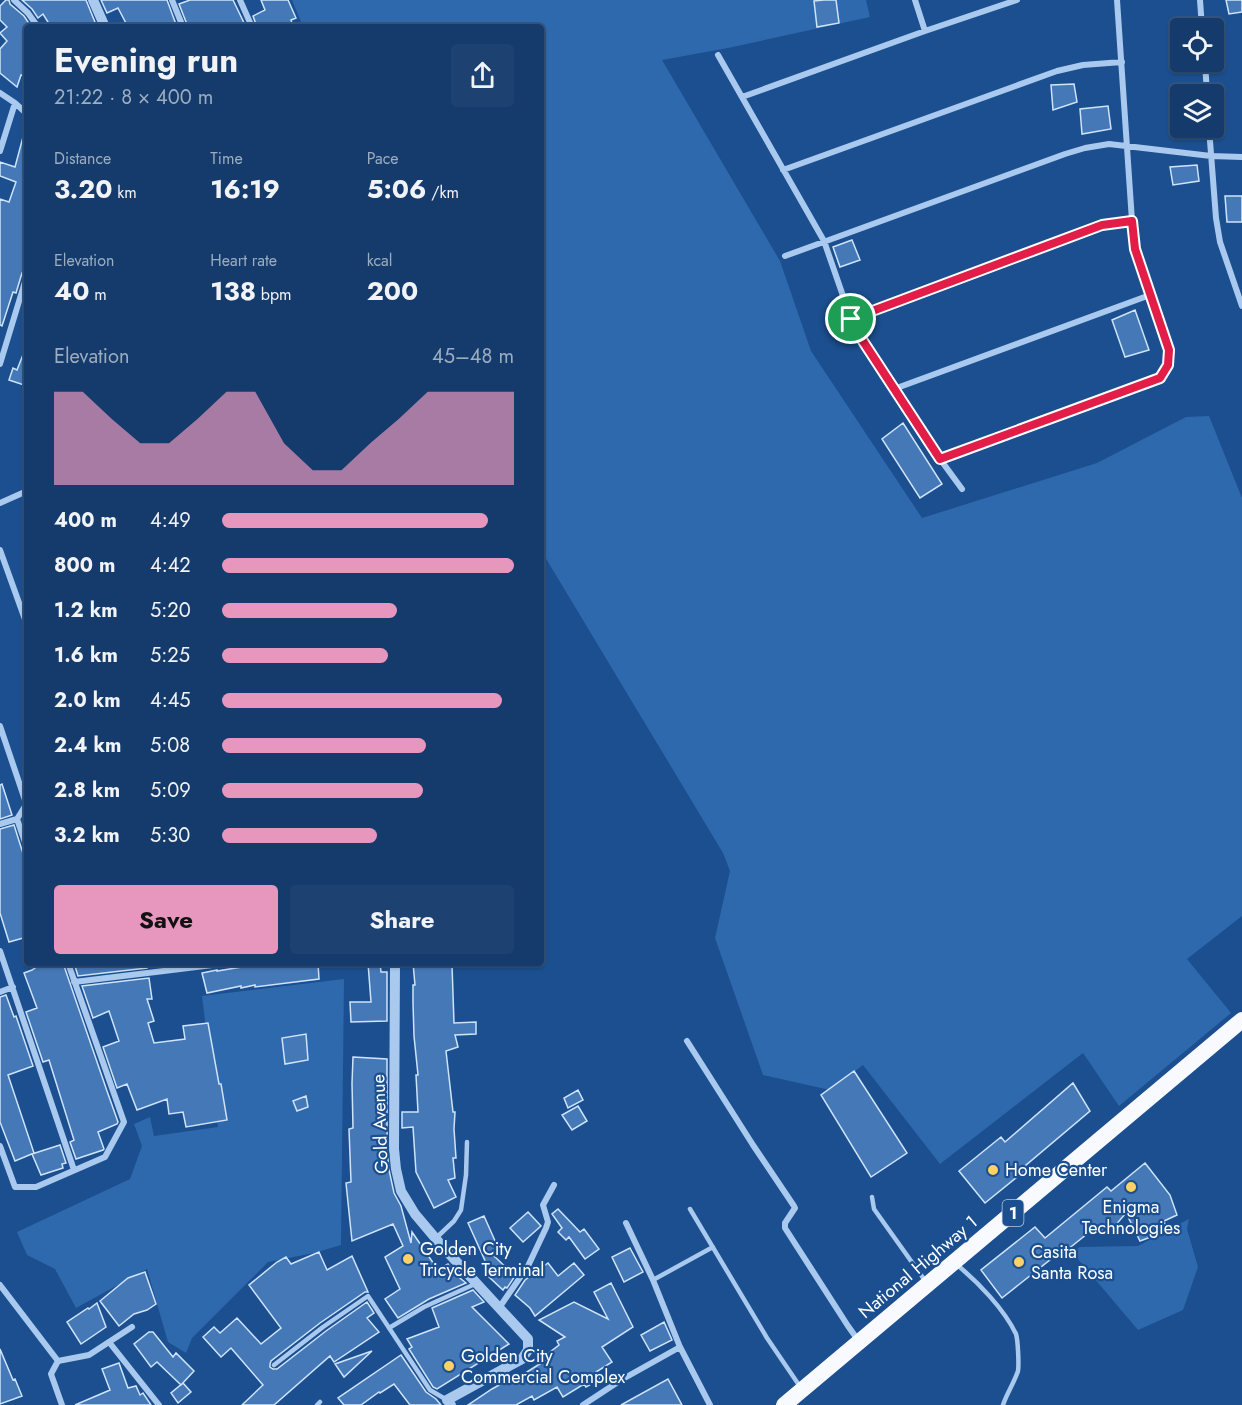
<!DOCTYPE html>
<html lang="en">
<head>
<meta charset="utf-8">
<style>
	body { margin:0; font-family:Jost,sans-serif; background:#1d4271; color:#f1f3f6; height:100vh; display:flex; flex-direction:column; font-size:22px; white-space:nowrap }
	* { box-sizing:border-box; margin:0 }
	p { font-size:20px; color:#9dadc1 }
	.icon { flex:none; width:33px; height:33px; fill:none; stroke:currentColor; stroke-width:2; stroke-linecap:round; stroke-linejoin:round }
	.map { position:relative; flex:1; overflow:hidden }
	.panel { position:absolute; left:24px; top:24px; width:520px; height:942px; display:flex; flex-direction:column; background:#143b6b; border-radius:6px; box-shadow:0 2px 4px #0004,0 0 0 2px #33557e }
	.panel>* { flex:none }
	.tools { position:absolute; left:1170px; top:18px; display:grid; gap:12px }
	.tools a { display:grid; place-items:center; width:54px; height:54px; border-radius:6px; background:#143b6b; box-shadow:0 2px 4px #0004,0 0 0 2px #33557e; font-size:30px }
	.pin { position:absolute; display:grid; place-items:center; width:51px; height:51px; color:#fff; margin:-26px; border:3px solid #fff; border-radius:50%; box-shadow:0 2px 6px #0007 }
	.round { display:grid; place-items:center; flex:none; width:63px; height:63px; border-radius:6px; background:#1d4271 }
	.overview { display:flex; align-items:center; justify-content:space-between; height:102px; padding:0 30px }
	h1 { font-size:33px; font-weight:700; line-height:45px }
	.stats { display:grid; grid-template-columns:repeat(3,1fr); gap:9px; height:102px; padding:6px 30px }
	.stats div { display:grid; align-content:center }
	.stats b { font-size:26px; font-weight:700 }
	.stats small { font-size:16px; font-weight:400 }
	.stats p { font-size:16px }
	.chart { height:168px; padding:12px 30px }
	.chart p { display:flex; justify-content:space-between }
	.chart svg { width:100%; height:108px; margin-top:6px; fill:#e797bd; opacity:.7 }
	.primary-button { display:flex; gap:12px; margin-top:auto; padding:12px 30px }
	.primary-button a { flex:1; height:69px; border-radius:6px; background:#e797bd; color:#111; font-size:24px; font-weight:700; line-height:69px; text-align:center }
	.primary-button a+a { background:#1d4271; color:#f1f3f6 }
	ul { padding:0 30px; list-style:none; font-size:20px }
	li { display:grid; grid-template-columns:96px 72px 1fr; align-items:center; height:45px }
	li i { height:15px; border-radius:8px; background:#e797bd }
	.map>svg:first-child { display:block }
	.green { fill:#2e69ad }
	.building { fill:#4478b7; stroke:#cfe3fa; stroke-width:1.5 }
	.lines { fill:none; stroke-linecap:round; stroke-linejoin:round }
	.service { stroke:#a9c9ee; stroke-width:4.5 }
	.minor { stroke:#a9c9ee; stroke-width:6 }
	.tertiary { stroke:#a9c9ee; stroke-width:10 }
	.trunk { stroke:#f8faff; stroke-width:16 }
	.route-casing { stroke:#fff; stroke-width:12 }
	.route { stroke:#e11d48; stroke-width:8 }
	.poi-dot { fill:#ffd166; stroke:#1b4f8f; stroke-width:2 }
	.labels { text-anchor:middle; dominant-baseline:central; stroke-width:4.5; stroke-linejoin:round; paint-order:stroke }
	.shield { fill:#1b4f8f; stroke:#bbcadd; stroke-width:1.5 }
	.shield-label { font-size:16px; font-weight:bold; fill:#fff }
	.street-label { font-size:18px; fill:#fff; stroke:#1b4f8f }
	.poi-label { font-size:18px; fill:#fff; stroke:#1b4f8f; text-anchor:start }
</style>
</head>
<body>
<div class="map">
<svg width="1242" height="1405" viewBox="0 0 1242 1405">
	<rect width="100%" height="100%" fill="#1b4f8f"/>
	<path class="green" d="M292,0H866L870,17L728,48L662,60L780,261L811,351L922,518L1097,463L1186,417L1209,416L1242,498V916L1187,959L1231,1013L1119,1106L1083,1053L940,1164L863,1065L830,1090L763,1075L715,938L730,871L723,853L542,552V27H303Z
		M344,979L341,1245L314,1253L268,1262L192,1338L186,1353L168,1342L147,1269L76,1308L55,1269L27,1255L17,1232L130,1179L142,1146L134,1124L150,1117L154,1136L218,1127L202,996Z
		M1189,1219L1187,1229L1198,1267L1183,1310L1138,1330L1072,1252L1080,1247L1138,1246Z"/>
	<path class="building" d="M6,0H9L10,4L24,16L30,25L27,27V77L21,75L17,87L0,73V49L7,41L0,33L7,27L0,20V6Z
		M22,0H86L97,27H51L43,14L38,18L32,9Z
		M101,0H167L177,27H128L118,8L107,13Z
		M190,0H233L246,27H188L179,4Z
		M261,0H288L296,18L291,20L293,27H257L253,16L265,10Z
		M824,0H836L839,23L817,27L814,1Z
		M1226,0H1242V12L1229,14Z
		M1074,84L1077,102L1053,110L1051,85Z
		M1108,106L1111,129L1082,134L1080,109Z
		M23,137H27V269L22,273L16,293L13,292L2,326L0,325V199L9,202L16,182L0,176V162L15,167Z
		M1197,165L1199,181L1173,185L1170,167Z
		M1225,196H1242V222H1227Z
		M852,240L860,260L840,267L833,247Z
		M1135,310L1149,350L1125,357L1112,320Z
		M26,347H27V386L9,380L13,368L17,370Z
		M903,423L942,484L920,498L882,439Z
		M2,784L12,815L0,819V785Z
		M14,825L27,866V937L9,942L0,913V829Z
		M42,963H63L107,1091L118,1122L117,1124L98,1132L104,1149L103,1150L76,1159L70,1142L74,1140L49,1060L43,1062L26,1012L37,1008L24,973L32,970Z
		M74,963H147V968L78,976Z
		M266,963H318L319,979L255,987V985L241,988V986L207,993L202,973L217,970V971Z
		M368,963H380L381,972H387V1021L351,1022L350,1002H371Z
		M413,963H446V965H452L454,1023L476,1022V1034L455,1035L458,1047L446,1051L453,1112H455L454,1129L456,1158H453L455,1178L448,1180L456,1197L434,1208L416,1172L413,1127L402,1128V1112H418L416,1075H418L414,1036L413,1003V985H415Z
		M149,978L152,999H147L154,1021L148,1023L154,1043L185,1039L183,1026L208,1023L219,1084H221L227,1120L186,1127L183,1112L169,1114L167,1099L137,1110L127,1084L117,1088L103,1047L119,1041L109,1011L93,1018L82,986Z
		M6,995L14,1017L16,1016L33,1066L8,1075L34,1153L15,1161L0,1122V997Z
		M306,1034L308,1060L285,1064L282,1038Z
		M353,1057L387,1059V1149L389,1170L394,1193L401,1206L411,1243L412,1232L438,1270L448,1264L455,1274L466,1283L429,1299L398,1318L385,1299L400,1289L385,1257L403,1246L393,1224L352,1241L346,1183L351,1182L349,1129L353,1128L352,1083Z
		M854,1071L907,1153L871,1177L821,1095Z
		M1073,1083L1090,1111L1025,1166L1027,1169L985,1203L959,1171L1001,1137L1005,1142Z
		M578,1090L583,1100L568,1108L564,1098Z
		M306,1096L308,1107L297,1111L293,1101Z
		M578,1106L587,1121L572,1130L562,1115Z
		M60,1145L66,1163L62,1164L63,1168L41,1175L32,1154Z
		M1145,1163L1170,1195L1177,1215L1164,1221L1167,1231L1140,1241L1126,1213L1107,1235L1097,1226L1067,1250L1065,1248L1002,1298L981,1270L1035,1227L1045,1238L1107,1187L1111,1191Z
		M558,1209L580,1232L584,1229L599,1249L585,1259L569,1237L566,1240L558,1232L562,1228L552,1214Z
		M528,1212L541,1226L523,1242L510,1228Z
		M484,1216L500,1252L493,1255L515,1276L507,1288L505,1287L503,1290L488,1276L491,1274L468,1223Z
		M630,1248L643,1272L624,1282L612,1257Z
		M319,1252L327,1270L352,1256L368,1292H365L320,1323L271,1361L270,1364V1367L273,1369H277L326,1331L367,1302L374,1313L367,1318L379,1332L334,1362L330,1356L274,1405H242L263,1385L231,1348L221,1357L203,1337L214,1327L220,1333L237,1318L261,1344L281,1328L249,1285L277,1262L286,1257L291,1264Z
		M548,1263L558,1276L574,1263L584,1275L535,1316L530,1308L515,1295L525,1280Z
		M145,1272L156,1304L147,1310L134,1314L119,1326L100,1301L128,1278Z
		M611,1283L633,1327L602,1347L612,1362L596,1372L600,1379L586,1387L584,1384L563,1397L557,1387L534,1400L532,1396L516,1405H468L492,1389L515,1376L516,1379L549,1358L546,1355L559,1345L557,1341L565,1337L539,1320L574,1302L608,1319L594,1292Z
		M473,1290L484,1302L472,1307L509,1344L437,1389L433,1387L409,1349L412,1347L407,1339L439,1327L432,1308Z
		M97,1303L106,1327L81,1344L67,1322L88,1308L89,1309Z
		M664,1322L672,1340L650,1351L641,1335Z
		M149,1332H153L173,1357L176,1353L194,1371L181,1385L157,1362L151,1367L134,1344Z
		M0,1349L13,1380L15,1379L22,1396L0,1404Z
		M372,1351L344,1377L335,1364Z
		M401,1355L426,1392L436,1399L441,1405H410L394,1384L380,1393L379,1392L361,1405H344L338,1398Z
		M119,1363L128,1388L136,1386L140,1395L143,1393L151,1405H75L110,1390L102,1369Z
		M668,1379L682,1405H621Z
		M183,1383L191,1392L178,1403L171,1393Z"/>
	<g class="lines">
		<path class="service" d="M872,1197L874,1209L926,1282
			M690,1209L767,1338L801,1388
			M435,1239L454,1221L461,1210L466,1175L467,1142
			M956,1264C978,1282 1004,1309 1016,1334C1018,1340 1019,1365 1018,1371C1014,1383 1007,1393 1003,1405
			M653,1280L713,1247
			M389,1328L424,1307L475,1284
			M274,1365L323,1327L368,1296L430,1390L447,1400
			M317,1405L320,1402"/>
		<path class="minor" d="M14,0L28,13L38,27
			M172,0L183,27
			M240,0L252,27
			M915,0L925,31
			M1200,0L1202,28
			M718,55L824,241L851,319L859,335L940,459L962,489
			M1205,62L1207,94
			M0,93L15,103L27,114
			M742,97L925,31L1017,0
			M1209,128L1216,218L1220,242L1242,306
			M0,151L15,103
			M783,170L1057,71L1083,65L1122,62
			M785,256L1065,154L1085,148L1109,144L1211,156L1242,157
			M851,319L1102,225L1132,221
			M0,364L27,275
			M894,389L1150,295
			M940,459L1160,378L1168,365L1169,350L1135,249L1132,221L1117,0
			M0,503L27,491
			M0,550L27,625
			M0,726L26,803
			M17,819L27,848
			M0,824L17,819L27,803
			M0,951L74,1170
			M74,982L229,963
			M0,992L13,987
			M687,1041L753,1145L794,1206L795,1208L785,1223V1228L848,1326L858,1340
			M0,1146L15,1187H36L105,1157L124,1122L68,963
			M626,1223L653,1280L680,1347L710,1405
			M0,1285L58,1361
			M499,1308L528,1266L546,1228L548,1222L543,1205L554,1185
			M109,1342L159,1405
			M58,1361L89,1355L132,1327
			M58,1361L51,1374L62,1405
			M583,1405L621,1380L680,1347"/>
		<path class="tertiary" d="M93,0L105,27
			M395,963L394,1149L396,1169L401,1191L415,1214L442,1246L528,1339V1350L522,1359L447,1400L451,1405"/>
		<path class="trunk" d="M784,1405L1242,1020"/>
	</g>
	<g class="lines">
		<g class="route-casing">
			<path id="route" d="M1132,221L1135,249L1169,350L1168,365L1160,378L940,459L859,335L851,319L1102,225Z"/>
		</g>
		<use href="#route" class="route"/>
	</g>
	<g class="poi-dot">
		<circle cx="993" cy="1170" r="6"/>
		<circle cx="1131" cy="1187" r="6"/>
		<circle cx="408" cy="1259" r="6"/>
		<circle cx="1019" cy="1262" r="6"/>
		<circle cx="449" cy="1366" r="6"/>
	</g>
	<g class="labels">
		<rect class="shield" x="1002.5" y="1200" width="21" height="26" rx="4.5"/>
		<g class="shield-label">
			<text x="1013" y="1213">1</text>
		</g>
		<g class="street-label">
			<text transform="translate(380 1124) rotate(-92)">Gold Avenue</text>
			<text transform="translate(918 1267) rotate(-40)">National Highway 1</text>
		</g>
		<g class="poi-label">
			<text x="1005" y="1170">Home Center</text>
			<text x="1131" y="1207" text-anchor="middle">Enigma<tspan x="1131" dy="21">Technologies</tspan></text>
			<text x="420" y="1249">Golden City<tspan x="420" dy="21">Tricycle Terminal</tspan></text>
			<text x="1031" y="1252">Casita<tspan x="1031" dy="21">Santa Rosa</tspan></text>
			<text x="461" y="1356">Golden City<tspan x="461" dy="21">Commercial Complex</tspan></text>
		</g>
	</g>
</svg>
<div class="tools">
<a><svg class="icon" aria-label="locate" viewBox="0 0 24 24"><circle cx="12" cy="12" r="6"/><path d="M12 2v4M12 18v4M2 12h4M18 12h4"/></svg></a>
<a><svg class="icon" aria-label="layers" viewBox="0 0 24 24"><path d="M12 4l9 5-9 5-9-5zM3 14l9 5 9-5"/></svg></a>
</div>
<div class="pin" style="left:851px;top:319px;background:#1e9e55"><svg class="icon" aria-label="arrive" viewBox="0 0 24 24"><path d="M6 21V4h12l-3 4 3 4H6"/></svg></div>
<section class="panel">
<div class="overview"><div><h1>Evening run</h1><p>21:22 · 8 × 400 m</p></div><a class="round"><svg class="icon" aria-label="share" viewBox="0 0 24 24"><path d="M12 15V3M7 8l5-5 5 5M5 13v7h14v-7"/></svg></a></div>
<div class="stats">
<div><p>Distance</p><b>3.20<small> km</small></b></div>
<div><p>Time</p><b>16:19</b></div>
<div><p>Pace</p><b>5:06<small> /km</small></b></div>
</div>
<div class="stats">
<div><p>Elevation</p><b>40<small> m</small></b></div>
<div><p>Heart rate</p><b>138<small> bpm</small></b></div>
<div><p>kcal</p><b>200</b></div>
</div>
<div class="chart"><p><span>Elevation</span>45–48 m</p>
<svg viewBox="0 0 160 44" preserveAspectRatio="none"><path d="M0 44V6L10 6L20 17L30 27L40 27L50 17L60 6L70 6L80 27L90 38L100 38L110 27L120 17L130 6L140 6L150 6L160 6V44z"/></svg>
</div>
<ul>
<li><b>400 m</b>4:49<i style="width:91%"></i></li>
<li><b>800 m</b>4:42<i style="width:100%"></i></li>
<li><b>1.2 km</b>5:20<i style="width:60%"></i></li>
<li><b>1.6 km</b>5:25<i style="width:57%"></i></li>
<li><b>2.0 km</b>4:45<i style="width:96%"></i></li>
<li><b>2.4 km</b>5:08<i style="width:70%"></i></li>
<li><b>2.8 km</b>5:09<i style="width:69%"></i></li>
<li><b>3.2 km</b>5:30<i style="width:53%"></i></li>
</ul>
<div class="primary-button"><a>Save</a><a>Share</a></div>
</section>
</div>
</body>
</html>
